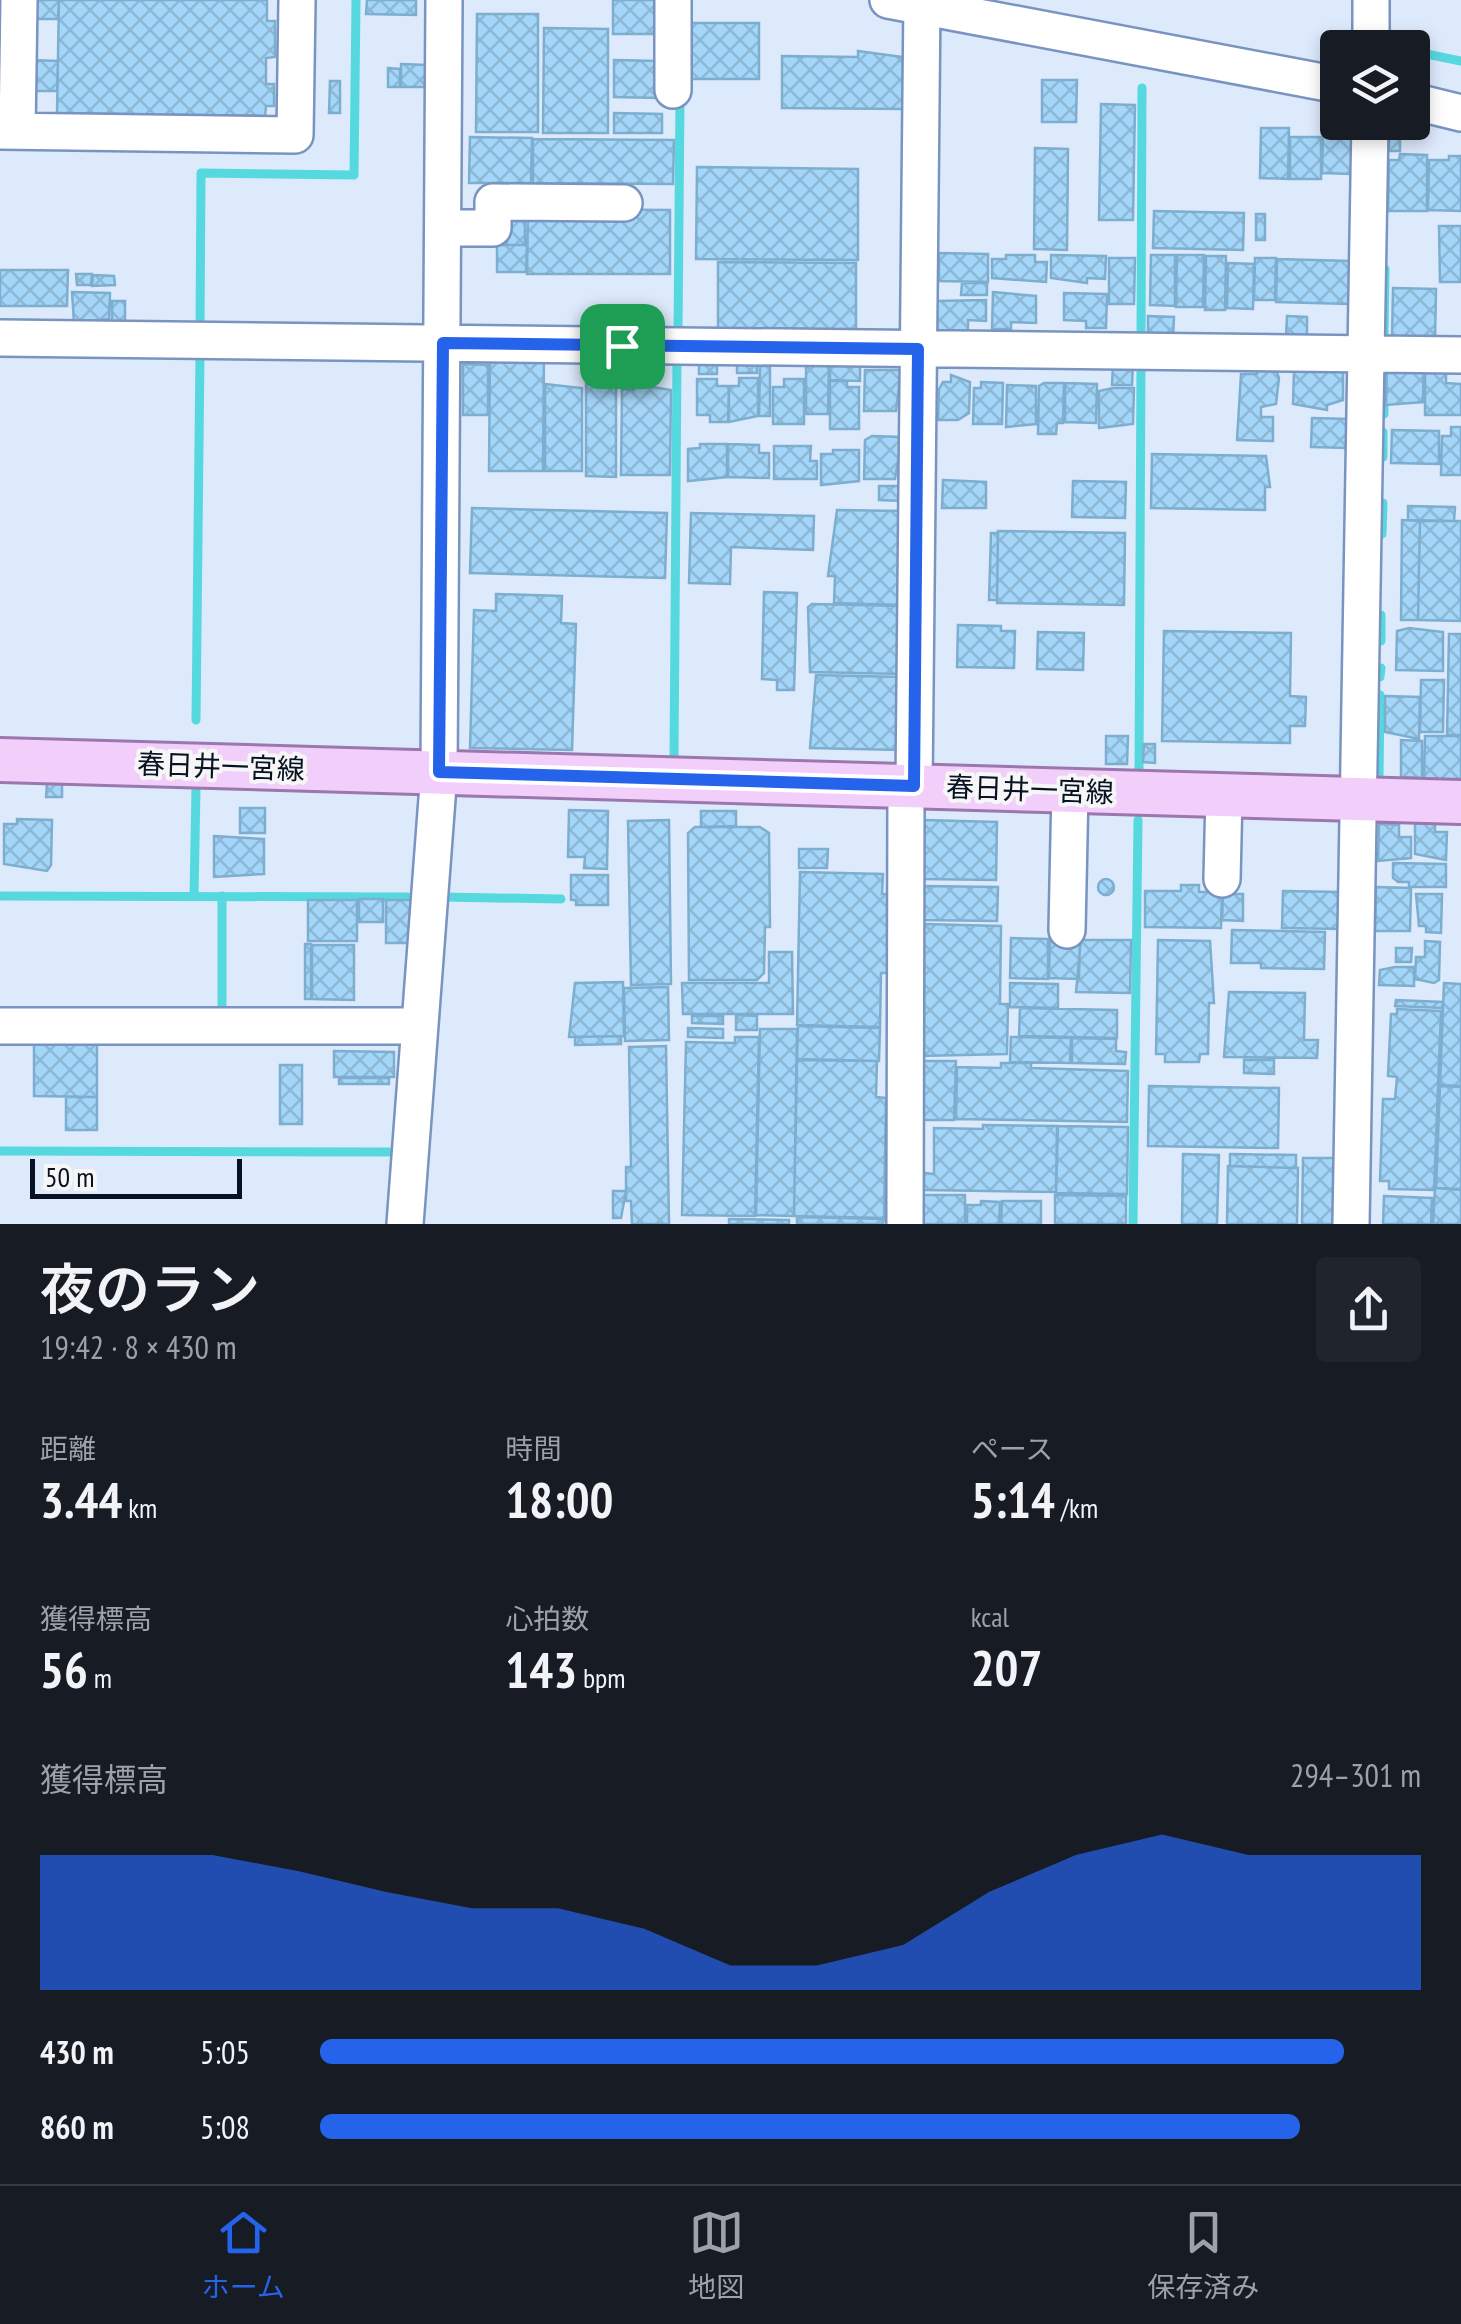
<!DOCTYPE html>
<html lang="ja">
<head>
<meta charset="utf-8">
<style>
	body { margin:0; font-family:"PT Sans Narrow","Noto Sans JP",sans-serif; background:#20242c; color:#f1f3f6; height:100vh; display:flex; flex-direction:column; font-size:38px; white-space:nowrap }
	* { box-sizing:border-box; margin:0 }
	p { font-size:32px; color:#9ea1a6 }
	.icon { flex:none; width:55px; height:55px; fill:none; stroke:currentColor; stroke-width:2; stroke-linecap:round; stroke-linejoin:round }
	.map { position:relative; height:1224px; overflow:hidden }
	.sheet { display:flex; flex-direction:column; background:#171b24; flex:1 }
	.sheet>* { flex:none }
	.buttons { position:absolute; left:1320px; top:30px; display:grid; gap:20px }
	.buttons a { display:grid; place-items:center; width:110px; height:110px; border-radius:10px; background:#171b24; box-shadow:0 5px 15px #0003; font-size:50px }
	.scale { position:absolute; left:30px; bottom:25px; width:212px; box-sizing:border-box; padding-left:10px; border:5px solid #081222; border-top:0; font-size:28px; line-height:35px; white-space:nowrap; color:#081222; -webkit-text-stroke:8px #f6f6f6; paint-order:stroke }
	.pin { position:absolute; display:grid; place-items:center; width:85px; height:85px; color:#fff; margin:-42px; border-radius:20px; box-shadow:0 5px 15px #0006 }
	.round { display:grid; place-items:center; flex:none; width:105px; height:105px; border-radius:10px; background:#20242c }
	.head { display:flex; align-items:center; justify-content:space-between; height:170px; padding:0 40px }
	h1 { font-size:55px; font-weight:600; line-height:75px }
	.figures { display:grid; grid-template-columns:repeat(3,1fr); gap:15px; height:170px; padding:10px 40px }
	.figures div { display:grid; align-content:center }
	.figures b { font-size:50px; font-weight:600 }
	.figures small { font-size:28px; font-weight:400 }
	.figures p { font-size:28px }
	.chart { height:280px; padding:20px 40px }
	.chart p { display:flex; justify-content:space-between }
	.chart svg { width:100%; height:180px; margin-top:10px; fill:#2563eb; opacity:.7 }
	ul { padding:0 40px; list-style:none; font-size:32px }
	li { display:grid; grid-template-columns:160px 120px 1fr; align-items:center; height:75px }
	li i { height:25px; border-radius:12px; background:#2563eb }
	.dock { display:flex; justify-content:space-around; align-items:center; height:140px; border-top:2px solid #363941; background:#171b24; font-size:28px; color:#9ea1a6 }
	.dock a { display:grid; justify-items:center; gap:5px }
	.dock .current { color:#2563eb }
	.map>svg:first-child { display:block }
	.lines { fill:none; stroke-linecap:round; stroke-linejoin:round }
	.stream { stroke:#55d9df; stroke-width:9 }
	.building { fill:url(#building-cross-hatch); stroke:#7daed0; stroke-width:2.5 }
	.minor-casing { stroke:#7994c0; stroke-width:40 }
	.major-casing { stroke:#9a77ad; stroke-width:48 }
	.minor { stroke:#fff; stroke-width:35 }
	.major { stroke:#f2cefb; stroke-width:42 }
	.route-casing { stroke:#fff; stroke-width:20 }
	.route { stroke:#2563eb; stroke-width:12 }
	.labels { text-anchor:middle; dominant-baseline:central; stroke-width:8; stroke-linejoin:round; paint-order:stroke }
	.street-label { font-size:28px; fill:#081222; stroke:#f6f6f6 }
</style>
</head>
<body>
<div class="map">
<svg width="1461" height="1224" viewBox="0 0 1461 1224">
	<defs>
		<pattern id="building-cross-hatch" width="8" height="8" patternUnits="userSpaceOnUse" patternTransform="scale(2.5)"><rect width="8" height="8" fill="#a4d6f9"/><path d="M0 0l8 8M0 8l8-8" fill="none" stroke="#8cb7d5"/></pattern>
	</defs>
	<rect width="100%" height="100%" fill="#ddeafc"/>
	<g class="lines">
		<path class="stream" d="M1412,51L1461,61
			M200,330L201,173L354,175L356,0
			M678,335L680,98
			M1384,335L1385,269
			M1141,341L1142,88
			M1384,414V373
			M1383,457V432
			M1382,534L1383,503
			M1381,641V615
			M1380,677L1381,668
			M196,720L200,353
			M674,756L677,360
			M1139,771L1141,363
			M1379,779L1380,695
			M0,896L407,897
			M194,896L196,788
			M442,897L561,899
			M222,1011V896
			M0,1151L389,1152
			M1133,1224L1138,820"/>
	</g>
	<path class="building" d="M31,0H59L58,19H31Z
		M59,0H267V21H275V57L266,58V84H274V106H266L265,116L57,113Z
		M367,0H416V15L366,14Z
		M613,0H657L656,34H613Z
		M477,14H538V132H476Z
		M691,23H759V79H690Z
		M544,28L608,29V133H543Z
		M858,51L903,57V109L782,108V56L858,57Z
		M30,60L58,61L57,91H30Z
		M614,60L658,61V98L614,97Z
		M401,64L426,65V87H401Z
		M388,68L400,69V87H388Z
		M1042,80H1077L1076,122H1042Z
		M330,81H340V113H329Z
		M1101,104L1135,105L1133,220H1099Z
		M614,113L662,114V133H614Z
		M1261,128H1289L1288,179L1260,178Z
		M1323,129L1352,130L1351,174L1322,173Z
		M1389,129H1400V151H1389Z
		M470,137L532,138L531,183H469Z
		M1290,137H1321V179H1290Z
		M533,139L674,140L673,184L533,183Z
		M1035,148L1068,149L1067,250L1034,249Z
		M1400,154L1427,155V211H1388L1389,160H1399Z
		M1449,156H1461V211L1428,210L1429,160H1449Z
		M697,167L858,169V260L696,259Z
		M528,209L670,210V274H527Z
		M507,210H525V245H507Z
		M1154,211L1244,213L1243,250L1153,248Z
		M1256,214H1265V240H1256Z
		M1439,226H1461V282H1440Z
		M497,245H527L526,272H497Z
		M939,253L988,254V282L939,281Z
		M1006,255H1035V262H1047L1046,282L992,278V259H1006Z
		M1051,255L1106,256L1105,279L1087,278V283L1051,278Z
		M1151,255H1175V306L1150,305Z
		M1177,255H1204L1203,307H1176Z
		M1206,256H1226L1225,310H1205Z
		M1109,258H1135L1134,304H1109Z
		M1255,258H1276L1275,300H1254Z
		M1277,259L1350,261L1349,304L1276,302Z
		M718,262L856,263V337L718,336Z
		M1228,263L1254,264L1253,309L1227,308Z
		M0,270H68L67,306H0Z
		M76,274H92L91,285H77Z
		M93,275L114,276L115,285L92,286Z
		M962,283H987V295H961Z
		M1393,288L1436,289L1435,341L1392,340Z
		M72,292L110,293L109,319L74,323Z
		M993,292L1036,296V323L1011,322V329H992Z
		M1064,293L1107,294L1106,328H1086V321L1064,320Z
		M986,300V321L968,320V331L962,333H937V301Z
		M112,301H125V323H112Z
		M1148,316L1174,317L1173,339H1148Z
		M1287,316L1307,317V337L1286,336Z
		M490,357H544L543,471H489Z
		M699,357H717V374H699Z
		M737,358H757V373H737Z
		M806,359H829L828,414H806Z
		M830,359H860V381L830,380Z
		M1113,363H1133L1132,385H1112Z
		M1387,363H1424L1423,402L1386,405Z
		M463,364L488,365V415H463Z
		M760,366H770V416H759Z
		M1306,366L1343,372V400L1327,405V410L1293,404L1294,371H1306Z
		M1425,369L1446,370V383L1461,384V415H1425Z
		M865,370H901L896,411H864Z
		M1257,370H1276L1279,378L1276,404L1261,407V417H1273V441L1237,440L1241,374H1257Z
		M951,375L970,382L969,413L958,420H938L939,389L943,382H951Z
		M739,378H758V416L729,422V386H739Z
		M697,379H717V386H729L728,422H710V415H697Z
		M784,379H804V424H773V387H784Z
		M830,381H847V387H859V429H830Z
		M981,382L1003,383L1002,424H973L974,388H981Z
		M1044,383H1064L1063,423H1057L1056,434H1038L1039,386Z
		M1065,383L1097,384L1096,423L1065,422Z
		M545,384L582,388V471H545Z
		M586,384L616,388V477L586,476Z
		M634,384L671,390L670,475H621L622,389L634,390Z
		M1007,385L1036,386V424L1006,427Z
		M1113,388H1134L1133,424L1099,428V391Z
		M1312,418L1350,419L1349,448L1311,447Z
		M1451,427H1461V475H1441L1442,436H1451Z
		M1392,430L1439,431V464L1391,463Z
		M872,436L902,437L895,479H864L865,440Z
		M700,444H727V477L688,481V449L700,448Z
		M728,444L759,445V453H769V478L728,477Z
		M774,446H811L810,461H817V479H774Z
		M833,450H859V481L821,485V454H833Z
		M1152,454L1266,456L1270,487H1265V510L1151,508Z
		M943,480L986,482V508H942Z
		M1073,481L1126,482L1125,518L1072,517Z
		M879,486H903V501L879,500Z
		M1408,506L1455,507L1454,521L1408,520Z
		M472,508L667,513L665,578L470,573Z
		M837,510L903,511L901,605L834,603L835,576H828Z
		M691,513L814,516L813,550L731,547L730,584L689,583Z
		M1402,520L1420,521L1418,620H1401Z
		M1420,521H1461V621L1418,620Z
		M998,531L1125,533L1124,605L997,603Z
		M991,533H998L997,600H989Z
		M764,592L797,593L794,690H777V680L762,679Z
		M496,594L562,596L561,623L576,624L572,750L470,748L474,610L496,611Z
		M812,604L903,606L901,674L810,672L808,607Z
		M958,625L1001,626V631H1015L1014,668L957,667Z
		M1409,628L1443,632V671L1396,670L1397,631Z
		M1164,631L1291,633L1290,696L1306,697L1305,726H1290V743L1162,741Z
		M1038,632L1084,633L1083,670L1037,669Z
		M1449,634H1461V735H1447Z
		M816,675L902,677L900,750L810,748Z
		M1421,680H1444L1443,732H1420Z
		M1385,696L1420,697L1419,739L1385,732Z
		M1106,736H1128L1127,764H1106Z
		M1425,736H1461V786L1424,785Z
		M1401,740L1422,741V778L1401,777Z
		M1144,744H1155V763L1143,762Z
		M47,783L62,784V797H46Z
		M240,808H265V833H240Z
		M569,810L608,811L607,869L584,868L585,857H568Z
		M701,811H736V826L701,827Z
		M17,819L52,820L51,865L47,871L4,864V824H17Z
		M669,820L671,984L631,985L628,821Z
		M924,820L997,822L996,880L923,879Z
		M1415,822L1435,823V832H1447L1446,860L1415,854Z
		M1379,824L1399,825V837H1411V858L1378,861Z
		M695,827H760L769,833L770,927H765L764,973L757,980H689L688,833Z
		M214,836L264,839V874L214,877Z
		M799,849H828L827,868H799Z
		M1393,863L1446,864V887H1409V882H1398L1393,878Z
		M800,872L883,874L882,894H890L889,973H881L880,1027L797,1025Z
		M571,875H608V905H576V900H571Z
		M1098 887a8 8 0 1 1 16 0a8 8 0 1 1-16 0Z
		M1181,885H1199V892H1222L1221,928L1145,927V891H1181Z
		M924,886L998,887L997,921L923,920Z
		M1376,887L1411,888L1410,931H1375Z
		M1283,891L1342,892L1341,929L1282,928Z
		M1223,894H1243V921L1222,920Z
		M1416,894H1442L1441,933L1426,932V926H1419Z
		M359,899H383V922H359Z
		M308,900H357V941H308Z
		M386,900H413V943H386Z
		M923,924L1001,926L1000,1004H1008L1007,1054L921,1056Z
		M1232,930L1325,932L1324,969L1261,968V963H1231Z
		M1050,937H1080L1079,979L1049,978Z
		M1011,938L1048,939V979L1010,978Z
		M1081,940H1131L1130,993L1076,992Z
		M1158,940L1210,941L1214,1003H1209L1208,1054H1200L1199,1062H1165V1054H1156Z
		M1425,941L1440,942L1439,980L1434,983L1415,979L1416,957H1425Z
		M305,944H311V999H305Z
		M312,945H354V1000L312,999Z
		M1396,948H1412L1411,962H1396Z
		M769,952H792L793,1014H683L682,983H769Z
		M1395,967H1414V986L1379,985L1380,970Z
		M623,982L624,1036L569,1037L575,983Z
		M1010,983L1058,984V1008L1010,1007Z
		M1444,983L1461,984V1086L1440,1085Z
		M668,987L669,1040L625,1041L624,988Z
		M1229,992L1305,993L1304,1040H1318L1317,1058L1224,1057Z
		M1396,1000L1443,1002L1442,1008L1395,1006Z
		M1020,1008L1117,1010V1038L1019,1036Z
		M1397,1009L1441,1011L1434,1190L1389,1189V1181H1380L1383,1099H1395L1397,1077L1388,1076L1391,1014H1397Z
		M736,1015L757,1016V1030H736Z
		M692,1016H723V1024L692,1023Z
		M798,1026L880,1028L879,1061L797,1059Z
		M688,1028L723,1029V1038L688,1037Z
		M760,1029H797L794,1216L756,1215Z
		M621,1036V1044L575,1045V1037Z
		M735,1037H759L755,1216L682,1215L686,1042L735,1043Z
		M1011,1037L1071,1038L1070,1063L1010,1062Z
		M1072,1038L1116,1039V1051L1126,1052L1125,1064L1072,1063Z
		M34,1044H97V1097L34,1096Z
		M666,1046L669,1224H632L631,1201H626V1167H631L629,1047Z
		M334,1051L394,1052V1077H334Z
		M797,1060L877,1061L876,1097L886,1098L884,1218L794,1216Z
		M1244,1060H1274V1074L1244,1073Z
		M920,1061H956L954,1120H919Z
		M1001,1063H1031V1068L1128,1071L1127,1122L956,1119L957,1067L1001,1068Z
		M280,1065H302V1124H280Z
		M339,1078H389V1084H339Z
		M1149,1086L1279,1088L1278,1148L1148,1146Z
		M1440,1086L1461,1087V1189L1436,1188Z
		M66,1097H97V1130H66Z
		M983,1125L1057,1126L1056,1192L924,1190V1173L934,1174V1128L983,1129Z
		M1058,1126L1128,1127L1127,1194L1056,1193Z
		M1183,1154L1219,1155L1217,1224H1182Z
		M1230,1154L1296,1155V1168L1230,1166Z
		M1303,1158H1341L1339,1224H1302Z
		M1228,1166L1298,1168L1297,1224H1227Z
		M1435,1188L1461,1190V1224H1433Z
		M613,1191H626L621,1218H613Z
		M920,1195H965V1224H920Z
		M1055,1195L1126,1196V1224H1055Z
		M1384,1196L1432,1198L1431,1224H1383Z
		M981,1201L1000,1202L999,1224H967V1205H981Z
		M1002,1201H1041V1224H1001Z
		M797,1217L884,1219L883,1224H797Z
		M729,1219L789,1220V1224H729Z"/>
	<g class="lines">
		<g class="minor-casing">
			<path id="minor" d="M888,0L1338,85
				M1371,48V0
				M673,90V0
				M1412,101L1461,113
				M0,131L295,135L297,0
				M17,131L19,0
				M443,228H493V202L624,203
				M0,338L1461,355
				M914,786L922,0
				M1222,879L1224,795
				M1067,930L1070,790
				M0,1026H419
				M405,1224L439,772L444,0
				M905,1224L906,786
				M1351,1224L1370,122"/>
		</g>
		<g class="major-casing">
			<path id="major" d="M0,760L1461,802"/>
		</g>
		<use href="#minor" class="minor"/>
		<use href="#major" class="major"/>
	</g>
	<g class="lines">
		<g class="route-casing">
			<path id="route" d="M443,343L918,349L914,786L439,772Z"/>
		</g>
		<use href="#route" class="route"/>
	</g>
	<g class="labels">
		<g class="street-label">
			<text transform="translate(221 766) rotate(2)">春日井一宮線</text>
			<text transform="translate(1030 789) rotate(2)">春日井一宮線</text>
		</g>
	</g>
</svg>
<div class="buttons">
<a><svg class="icon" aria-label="layers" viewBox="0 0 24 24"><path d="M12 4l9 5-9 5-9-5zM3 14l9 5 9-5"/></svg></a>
</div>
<div class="scale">50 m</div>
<div class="pin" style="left:622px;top:346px;background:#1e9e55"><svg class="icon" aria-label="arrive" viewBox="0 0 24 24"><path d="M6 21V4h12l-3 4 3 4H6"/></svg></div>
</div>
<section class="sheet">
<div class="head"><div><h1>夜のラン</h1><p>19:42 · 8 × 430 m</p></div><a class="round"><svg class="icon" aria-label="share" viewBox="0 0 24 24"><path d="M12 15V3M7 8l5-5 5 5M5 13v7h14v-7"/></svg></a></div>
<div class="figures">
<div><p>距離</p><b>3.44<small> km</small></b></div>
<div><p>時間</p><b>18:00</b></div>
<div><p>ペース</p><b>5:14<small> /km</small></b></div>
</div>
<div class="figures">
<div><p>獲得標高</p><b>56<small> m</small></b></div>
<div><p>心拍数</p><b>143<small> bpm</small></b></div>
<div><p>kcal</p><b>207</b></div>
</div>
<div class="chart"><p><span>獲得標高</span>294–301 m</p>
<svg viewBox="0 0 160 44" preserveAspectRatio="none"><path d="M0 44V11L10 11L20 11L30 15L40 20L50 24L60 24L70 29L80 38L90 38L100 33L110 20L120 11L130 6L140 11L150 11L160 11V44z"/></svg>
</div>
<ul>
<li><b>430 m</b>5:05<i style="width:93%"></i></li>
<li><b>860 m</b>5:08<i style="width:89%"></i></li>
</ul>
</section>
<nav class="dock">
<a class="current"><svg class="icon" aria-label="home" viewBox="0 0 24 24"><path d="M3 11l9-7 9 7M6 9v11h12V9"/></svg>ホーム</a>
<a><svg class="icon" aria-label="map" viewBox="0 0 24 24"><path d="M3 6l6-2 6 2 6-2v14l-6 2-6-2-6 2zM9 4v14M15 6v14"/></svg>地図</a>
<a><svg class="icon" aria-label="saved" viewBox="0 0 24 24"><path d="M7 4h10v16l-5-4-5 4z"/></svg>保存済み</a>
</nav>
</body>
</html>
